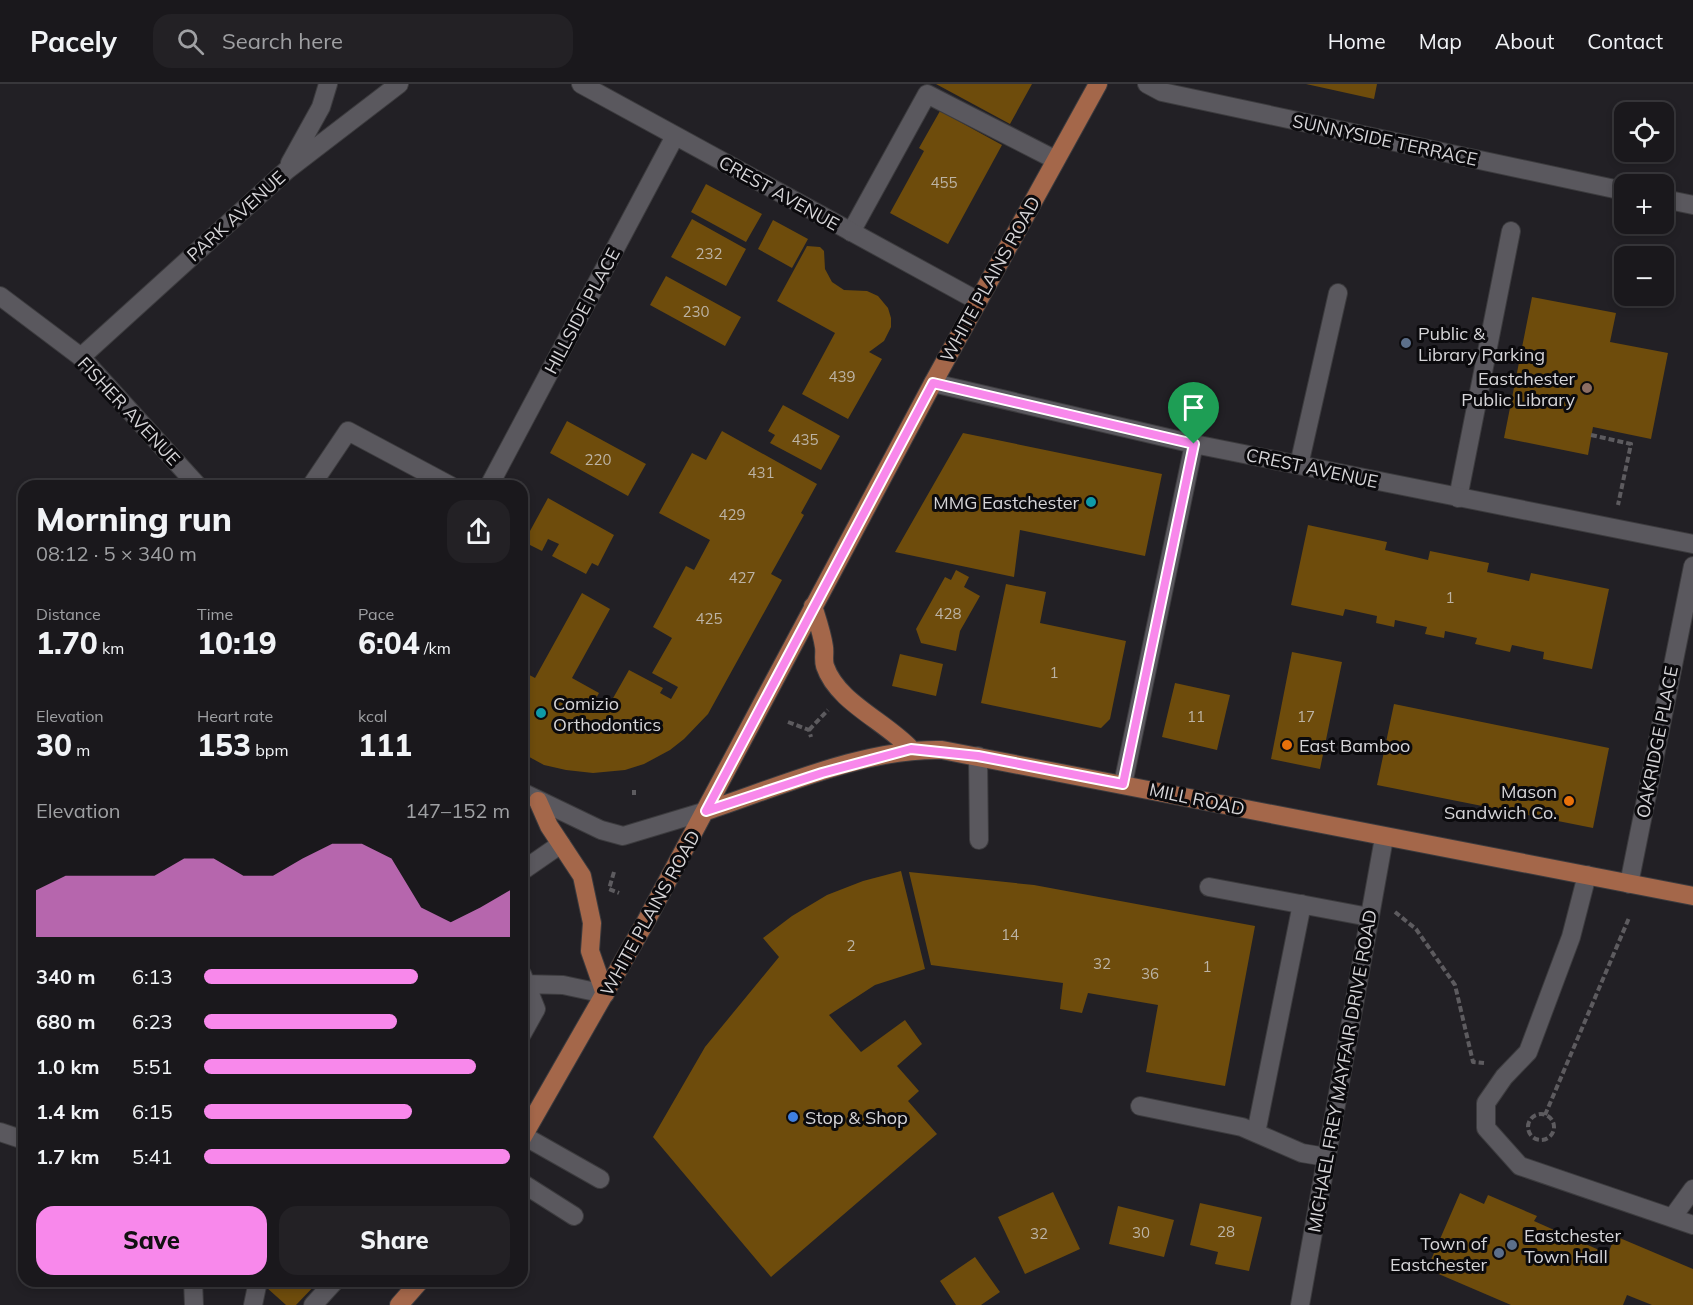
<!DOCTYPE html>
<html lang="en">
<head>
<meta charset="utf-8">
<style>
	body { margin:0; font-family:Mulish,sans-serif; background:#232125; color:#f1f3f6; height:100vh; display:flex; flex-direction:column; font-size:22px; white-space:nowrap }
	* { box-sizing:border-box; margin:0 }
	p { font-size:20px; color:#9fa0a3 }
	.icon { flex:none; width:33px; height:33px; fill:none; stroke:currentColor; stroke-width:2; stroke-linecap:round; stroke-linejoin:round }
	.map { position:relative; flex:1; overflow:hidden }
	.sheet { position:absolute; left:18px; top:396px; width:510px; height:807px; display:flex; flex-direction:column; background:#1a181c; border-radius:18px; box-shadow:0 3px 9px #0003,0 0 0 2px #38373b }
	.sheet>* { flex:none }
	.tools { position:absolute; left:1614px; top:18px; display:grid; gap:12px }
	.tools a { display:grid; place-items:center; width:60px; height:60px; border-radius:12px; background:#1a181c; box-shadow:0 3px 9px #0003,0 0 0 2px #38373b; font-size:30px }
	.pin { position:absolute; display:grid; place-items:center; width:51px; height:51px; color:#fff; margin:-62px -26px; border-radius:50% 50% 50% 0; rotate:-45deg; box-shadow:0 0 6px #0007 }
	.pin .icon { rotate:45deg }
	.round { display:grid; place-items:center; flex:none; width:63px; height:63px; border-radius:18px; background:#232125 }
	.head { display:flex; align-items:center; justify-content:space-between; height:102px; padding:0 18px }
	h1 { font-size:33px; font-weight:800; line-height:45px }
	.stats { display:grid; grid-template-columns:repeat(3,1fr); gap:9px; height:102px; padding:6px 18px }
	.stats div { display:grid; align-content:center }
	.stats b { font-size:30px; font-weight:800 }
	.stats small { font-size:16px; font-weight:400 }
	.stats p { font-size:16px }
	.chart { height:168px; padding:12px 18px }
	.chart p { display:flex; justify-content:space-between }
	.chart svg { width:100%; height:108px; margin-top:6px; fill:#f888eb; opacity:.7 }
	.primary-button { display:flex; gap:12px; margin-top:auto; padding:12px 18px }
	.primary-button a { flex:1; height:69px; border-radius:18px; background:#f888eb; color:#111; font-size:24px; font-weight:800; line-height:69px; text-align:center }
	.primary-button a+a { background:#232125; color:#f1f3f6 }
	ul { padding:0 18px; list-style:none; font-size:20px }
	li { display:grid; grid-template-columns:96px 72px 1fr; align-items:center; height:45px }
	li i { height:15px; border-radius:8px; background:#f888eb }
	header { display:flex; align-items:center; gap:36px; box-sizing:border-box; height:84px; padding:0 30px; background:#1a181c; border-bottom:2px solid #38373b }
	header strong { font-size:28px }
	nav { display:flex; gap:33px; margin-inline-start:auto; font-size:21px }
	.search { width:420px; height:54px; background:#232125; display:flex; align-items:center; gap:15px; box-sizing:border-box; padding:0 21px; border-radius:18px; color:#9fa0a3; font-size:22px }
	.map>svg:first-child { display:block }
	.building { fill:#6e4c0c }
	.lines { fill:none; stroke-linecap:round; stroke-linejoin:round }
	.service-casing { stroke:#3c3b3e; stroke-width:20 }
	.minor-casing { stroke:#3c3b3e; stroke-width:20 }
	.tertiary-casing { stroke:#3c3b3e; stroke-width:20 }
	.primary-casing { stroke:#3c3b3e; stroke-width:20 }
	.path { stroke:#5d5b5f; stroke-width:4; stroke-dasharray:6 3; stroke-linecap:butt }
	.service { stroke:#5a585e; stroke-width:18 }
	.minor { stroke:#5a585e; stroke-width:18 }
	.tertiary { stroke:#5a585e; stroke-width:18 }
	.primary { stroke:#a4674a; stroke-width:18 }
	.route-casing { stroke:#fff; stroke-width:12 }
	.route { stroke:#f888eb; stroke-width:8 }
	.service-dot { fill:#5c6f8a; stroke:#0b0a0d; stroke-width:2 }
	.education-dot { fill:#8d6e63; stroke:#0b0a0d; stroke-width:2 }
	.culture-dot { fill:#0f9aa8; stroke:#0b0a0d; stroke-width:2 }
	.food-dot { fill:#e8710a; stroke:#0b0a0d; stroke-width:2 }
	.shop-dot { fill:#3f7fe0; stroke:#0b0a0d; stroke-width:2 }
	.labels { text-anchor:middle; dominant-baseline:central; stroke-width:6; stroke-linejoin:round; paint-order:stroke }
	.number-label { font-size:15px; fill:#bcb3a5 }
	.street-label { font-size:18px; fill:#d6d5d8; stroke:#0b0a0d }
	.poi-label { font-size:18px; fill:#d6d5d8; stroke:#0b0a0d; text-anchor:start }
</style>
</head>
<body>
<header>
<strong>Pacely</strong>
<div class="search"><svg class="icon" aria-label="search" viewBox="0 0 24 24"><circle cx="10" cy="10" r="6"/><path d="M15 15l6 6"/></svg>Search here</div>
<nav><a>Home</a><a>Map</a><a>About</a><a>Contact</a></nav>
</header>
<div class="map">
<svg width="1693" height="1221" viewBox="0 0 1693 1221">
	<rect width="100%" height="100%" fill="#222025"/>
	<path class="building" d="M936,0H1032L1010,40Z
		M1306,0H1377L1374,15Z
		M940,27L1002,61L948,160L890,129L924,67L919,64Z
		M706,100L762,130L746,158L691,128Z
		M692,135L746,165L726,202L671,173Z
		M773,136L808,155L792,184L758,165Z
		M807,162L820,163L824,167L825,185L832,198L844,206L867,207L878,212L888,224L891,234V243L884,257L869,268L882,275L848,335L802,310L835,249L777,217Z
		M666,192L741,233L725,262L650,221Z
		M1532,213L1616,229L1610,258L1668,269L1651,355L1593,343L1588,371L1504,354Z
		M783,321L840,352L821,386L770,359L775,351L768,347Z
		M567,337L646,380L628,412L550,369Z
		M722,347L817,400L801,429L804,431L771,490L782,496L708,630L684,655L670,666L644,680L625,686L593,689L566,686L544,681L522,669V587L535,594L582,509L610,525L572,594L599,609L593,620L600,624L602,620L616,628L620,621L612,616L629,586L663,604L660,609L671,615L678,603L652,589L672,554L653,543L686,482L694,486L710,456L659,429L692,369L706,376Z
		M963,349L1162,390L1145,472L1020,446L1014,493L895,468Z
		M548,414L614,451L598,482L592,479L586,490L552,472L559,460L548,455L542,467L524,458Z
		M1308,441L1387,458L1385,466L1428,476L1430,467L1489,479L1487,488L1529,497L1531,489L1609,505L1592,585L1543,575L1544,568L1512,561L1510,568L1475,560L1477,554L1445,547L1444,554L1425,550L1427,543L1395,536L1394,543L1376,539L1377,532L1345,525L1343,532L1291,521Z
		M956,486L969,493L964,503L980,512L960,547L956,567L921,559L916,545L945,493L951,496Z
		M1006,500L1046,508L1040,539L1126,557L1110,635L1101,644L981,619Z
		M1292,568L1342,578L1320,685L1271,675Z
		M900,570L943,580L936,612L892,602Z
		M1175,599L1230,611L1217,666L1162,653Z
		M1394,620L1609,664L1593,744L1377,701Z
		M901,787L925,885L875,901L829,931L861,968L905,936L922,960L897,982L919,1007L908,1017L937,1050L771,1193L653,1053L705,963L779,873L763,854L792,832L827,811L863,797Z
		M909,788L1034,801L1255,842L1225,1002L1146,988L1158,921L1088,909L1082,929L1060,925L1063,899L931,881Z
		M1053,1108L1080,1165L1025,1190L998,1133Z
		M1460,1109L1484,1120L1488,1111L1537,1132L1534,1137L1608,1170L1615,1152L1693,1185V1221H1652L1627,1211L1623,1221H1511L1427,1185Z
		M1200,1119L1262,1133L1249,1187L1215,1180L1218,1168L1190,1161Z
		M1118,1122L1174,1136L1164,1173L1109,1160Z
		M975,1173L1000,1208L981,1221H956L940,1197Z
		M272,1197H319L296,1221H286L266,1203Z"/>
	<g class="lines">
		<g class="service-casing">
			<path id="service" d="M851,148L927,10L1054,75
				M1299,381L1338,209
				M311,402L348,347L451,402
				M1458,414L1511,147
				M978,672L979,756
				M522,787L561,760
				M1587,791L1571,853L1528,968L1504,993L1486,1019V1044L1520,1082L1693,1141
				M1209,803L1369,833
				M522,890L536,925L522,950
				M522,900L563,901L605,910
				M1140,1022L1242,1043L1302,1069L1326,1073
				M1256,1049L1302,820
				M524,1052L600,1095
				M522,1099L574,1132
				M1672,1134L1693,1105
				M253,1221L258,1197
				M313,1221L335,1197"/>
		</g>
		<g class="minor-casing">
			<path id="minor" d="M581,0L978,217
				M1147,0L1162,8L1624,107
				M290,79L321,23L328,0
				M1664,115L1693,121
				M81,273L287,86L399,0
				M933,299L1194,360L1693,460
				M489,402L675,52
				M1123,700L1194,360
				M0,1048L24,1056
				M193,1197L194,1221
				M1300,1221L1384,754"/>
		</g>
		<g class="tertiary-casing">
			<path id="tertiary" d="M0,212L81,273L198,402
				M522,708L601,746L623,752L706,727
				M1629,800L1693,482"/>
		</g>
		<g class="primary-casing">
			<path id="primary" d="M813,522C817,535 822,549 824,563C825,569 823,576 825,582C837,618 885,637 911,665
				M538,717L549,742L582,792L592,839L590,867L605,910
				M706,727C779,703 865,664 942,666L1693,812
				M522,1054L645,839L933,299L1098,0
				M399,1221L420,1197"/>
		</g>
		<path class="path" d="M1591,351L1631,360L1618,421
			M788,638L809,646L811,653
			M809,646L828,626
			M634,711V706
			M614,788L609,805L619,809
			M1395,828L1416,845L1455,901L1473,978L1484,979
			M1528 1043a13 13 0 1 1 26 0a13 13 0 1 1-26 0Z
			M1545,1031L1629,834"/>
		<use href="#service" class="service"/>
		<use href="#minor" class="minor"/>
		<use href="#tertiary" class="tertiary"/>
		<use href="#primary" class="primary"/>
	</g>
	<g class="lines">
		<g class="route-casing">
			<path id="route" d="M933,299L1194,360L1123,700L978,672L911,665L822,689L706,727Z"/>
		</g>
		<use href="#route" class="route"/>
	</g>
	<g class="service-dot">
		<circle cx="1406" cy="259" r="6"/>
		<circle cx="1512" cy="1161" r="6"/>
		<circle cx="1499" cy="1169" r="6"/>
	</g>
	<circle class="education-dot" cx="1587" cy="304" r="6"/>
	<g class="culture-dot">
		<circle cx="1091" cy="418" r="6"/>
		<circle cx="541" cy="629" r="6"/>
	</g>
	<g class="food-dot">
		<circle cx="1287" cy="661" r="6"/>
		<circle cx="1569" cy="717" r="6"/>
	</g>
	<circle class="shop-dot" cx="793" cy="1033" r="6"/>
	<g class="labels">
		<g class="number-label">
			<text x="944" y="98">455</text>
			<text x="709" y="169">232</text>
			<text x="696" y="227">230</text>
			<text x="842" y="292">439</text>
			<text x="805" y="355">435</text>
			<text x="598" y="375">220</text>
			<text x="761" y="388">431</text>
			<text x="732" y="430">429</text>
			<text x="742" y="493">427</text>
			<text x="1450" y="513">1</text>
			<text x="948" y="529">428</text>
			<text x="709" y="534">425</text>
			<text x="1054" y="588">1</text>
			<text x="1196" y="632">11</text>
			<text x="1306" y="632">17</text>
			<text x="1010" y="850">14</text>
			<text x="851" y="861">2</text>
			<text x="1102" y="879">32</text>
			<text x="1207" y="882">1</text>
			<text x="1150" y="889">36</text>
			<text x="1226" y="1147">28</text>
			<text x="1141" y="1148">30</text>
			<text x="1039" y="1149">32</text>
		</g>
		<g class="street-label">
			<text transform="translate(1385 56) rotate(12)">SUNNYSIDE TERRACE</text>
			<text transform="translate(779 109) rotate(29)">CREST AVENUE</text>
			<text transform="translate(236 132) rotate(-42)">PARK AVENUE</text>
			<text transform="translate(990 195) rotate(-61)">WHITE PLAINS ROAD</text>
			<text transform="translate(582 227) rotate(-62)">HILLSIDE PLACE</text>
			<text transform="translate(129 327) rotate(47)">FISHER AVENUE</text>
			<text transform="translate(1312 384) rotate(12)">CREST AVENUE</text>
			<text transform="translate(1657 658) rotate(-79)">OAKRIDGE PLACE</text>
			<text transform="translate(1197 715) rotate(12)">MILL ROAD</text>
			<text transform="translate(650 829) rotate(-61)">WHITE PLAINS ROAD</text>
			<text transform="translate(1342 987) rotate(-80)">MICHAEL FREY MAYFAIR DRIVE ROAD</text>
		</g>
		<g class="poi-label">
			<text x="1418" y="249">Public &amp;<tspan x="1418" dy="21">Library Parking</tspan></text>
			<text x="1575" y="294" text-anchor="end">Eastchester<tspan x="1575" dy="21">Public Library</tspan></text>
			<text x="1079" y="418" text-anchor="end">MMG Eastchester</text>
			<text x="553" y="619">Comizio<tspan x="553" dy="21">Orthodontics</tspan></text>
			<text x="1299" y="661">East Bamboo</text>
			<text x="1557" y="707" text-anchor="end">Mason<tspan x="1557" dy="21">Sandwich Co.</tspan></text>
			<text x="805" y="1033">Stop &amp; Shop</text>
			<text x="1524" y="1151">Eastchester<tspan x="1524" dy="21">Town Hall</tspan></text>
			<text x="1487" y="1159" text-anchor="end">Town of<tspan x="1487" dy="21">Eastchester</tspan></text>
		</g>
	</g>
</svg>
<div class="tools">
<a><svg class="icon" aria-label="locate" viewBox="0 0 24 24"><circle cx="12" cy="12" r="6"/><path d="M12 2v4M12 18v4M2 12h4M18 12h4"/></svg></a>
<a>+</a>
<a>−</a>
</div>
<div class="pin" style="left:1194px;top:360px;background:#1e9e55"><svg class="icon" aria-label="arrive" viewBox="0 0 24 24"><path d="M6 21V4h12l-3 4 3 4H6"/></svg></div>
<section class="sheet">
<div class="head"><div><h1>Morning run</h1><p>08:12 · 5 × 340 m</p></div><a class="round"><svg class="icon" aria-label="share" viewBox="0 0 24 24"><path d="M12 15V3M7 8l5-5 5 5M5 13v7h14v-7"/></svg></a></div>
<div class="stats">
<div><p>Distance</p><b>1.70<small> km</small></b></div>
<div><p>Time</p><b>10:19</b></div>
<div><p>Pace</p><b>6:04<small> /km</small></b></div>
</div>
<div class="stats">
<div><p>Elevation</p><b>30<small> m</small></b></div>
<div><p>Heart rate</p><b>153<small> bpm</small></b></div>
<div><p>kcal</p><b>111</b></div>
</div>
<div class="chart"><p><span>Elevation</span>147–152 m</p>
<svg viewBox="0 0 160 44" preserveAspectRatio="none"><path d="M0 44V25L10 19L20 19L30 19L40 19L50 12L60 12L70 19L80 19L90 12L100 6L110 6L120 12L130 32L140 38L150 32L160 25V44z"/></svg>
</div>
<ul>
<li><b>340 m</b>6:13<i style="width:70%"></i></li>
<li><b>680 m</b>6:23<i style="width:63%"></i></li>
<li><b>1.0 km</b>5:51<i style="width:89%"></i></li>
<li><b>1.4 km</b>6:15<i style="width:68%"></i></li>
<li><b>1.7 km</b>5:41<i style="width:100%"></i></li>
</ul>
<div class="primary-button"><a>Save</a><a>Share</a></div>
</section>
</div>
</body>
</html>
